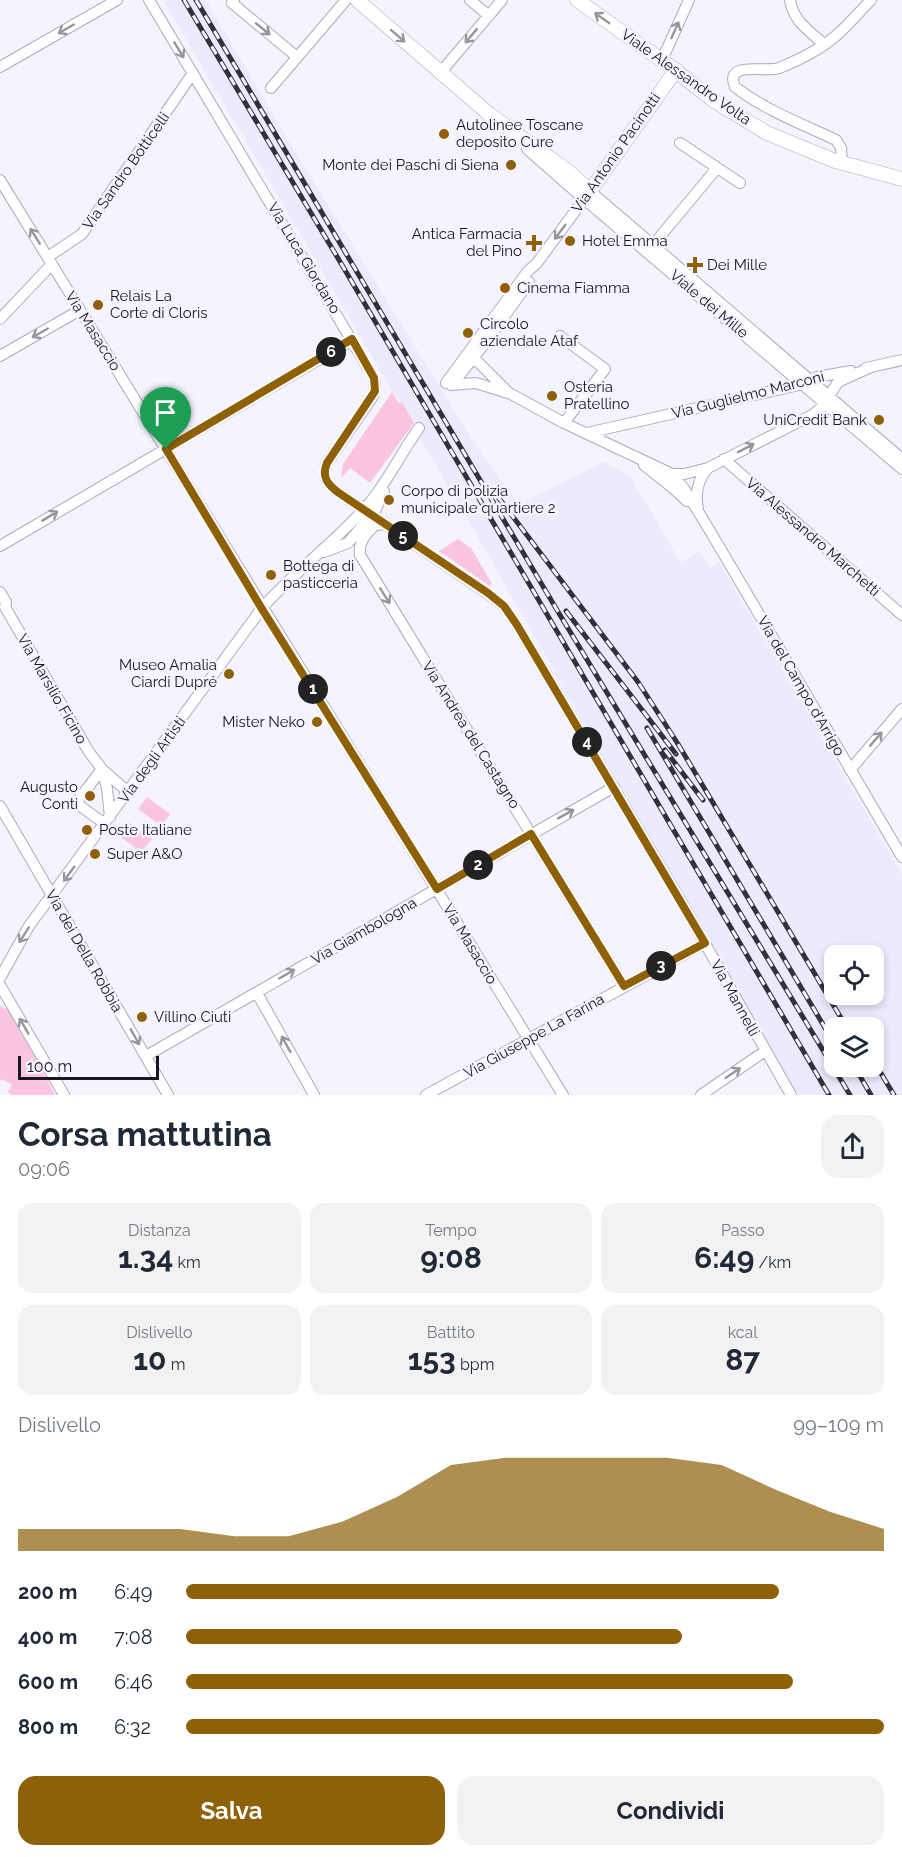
<!DOCTYPE html>
<html lang="it">
<head>
<meta charset="utf-8">
<style>
	body { margin:0; font-family:Raleway,sans-serif; background:#f2f2f3; color:#1f2937; height:100vh; display:flex; flex-direction:column; font-size:22px; white-space:nowrap }
	* { box-sizing:border-box; margin:0 }
	p { font-size:20px; color:#747a83 }
	.icon { flex:none; width:33px; height:33px; fill:none; stroke:currentColor; stroke-width:2; stroke-linecap:round; stroke-linejoin:round }
	.map { position:relative; height:1095px; overflow:hidden }
	.panel { display:flex; flex-direction:column; background:#fff; flex:1 }
	.panel>* { flex:none }
	.buttons { position:absolute; left:824px; top:945px; display:grid; gap:12px }
	.buttons a { display:grid; place-items:center; width:60px; height:60px; border-radius:12px; background:#fff; box-shadow:0 3px 9px #0003; font-size:30px }
	.scale { position:absolute; left:18px; bottom:15px; width:141px; box-sizing:border-box; padding-left:6px; border:3px solid #181720; border-top:0; font-size:16px; line-height:21px; white-space:nowrap; color:#181720; -webkit-text-stroke:4px #f4f3fe; paint-order:stroke }
	.pin { position:absolute; display:grid; place-items:center; width:51px; height:51px; color:#fff; margin:-62px -26px; border-radius:50% 50% 50% 0; rotate:-45deg; box-shadow:0 0 6px #0007 }
	.pin .icon { rotate:45deg }
	.km { position:absolute; width:30px; height:30px; margin:-15px; border-radius:50%; background:#222; color:#fff; font-size:16px; line-height:30px; text-align:center }
	.round { display:grid; place-items:center; flex:none; width:63px; height:63px; border-radius:18px; background:#f2f2f3 }
	.overview { display:flex; align-items:center; justify-content:space-between; height:102px; padding:0 18px }
	h1 { font-size:33px; font-weight:700; line-height:45px }
	.metrics { display:grid; grid-template-columns:repeat(3,1fr); gap:9px; height:102px; padding:6px 18px }
	.metrics div { display:grid; align-content:center; border-radius:15px; background:#f2f2f3; text-align:center }
	.metrics b { font-size:30px; font-weight:700 }
	.metrics small { font-size:16px; font-weight:400 }
	.metrics p { font-size:16px }
	.chart { height:168px; padding:12px 18px }
	.chart p { display:flex; justify-content:space-between }
	.chart svg { width:100%; height:108px; margin-top:6px; fill:#8e6108; opacity:.7 }
	.primary-button { display:flex; gap:12px; margin-top:auto; padding:12px 18px }
	.primary-button a { flex:1; height:69px; border-radius:18px; background:#8e6108; color:#fff; font-size:24px; font-weight:700; line-height:69px; text-align:center }
	.primary-button a+a { background:#f2f2f3; color:#1f2937 }
	ul { padding:0 18px; list-style:none; font-size:20px }
	li { display:grid; grid-template-columns:96px 72px 1fr; align-items:center; height:45px }
	li i { height:15px; border-radius:8px; background:#8e6108 }
	.map>svg:first-child { display:block }
	.built { fill:#ebeafe; fill-rule:evenodd }
	.green { fill:#fbc4df }
	.lines { fill:none; stroke-linecap:round; stroke-linejoin:round }
	.minor-casing { stroke:#abaac1; stroke-width:12 }
	.major-casing { stroke:#abaac1; stroke-width:15 }
	.minor { stroke:#fff; stroke-width:10 }
	.major { stroke:#fff; stroke-width:14 }
	.rail-casing { stroke:#32313b; stroke-width:5 }
	.rail { stroke:#f4f3fe; stroke-width:3; stroke-dasharray:9; stroke-linecap:butt }
	.oneway { stroke:#97979b }
	.route-casing { stroke:#fff; stroke-width:12 }
	.route { stroke:#8e6108; stroke-width:8 }
	.poi-dot { fill:#8e6108; stroke:#f4f3fe; stroke-width:2 }
	.labels { text-anchor:middle; dominant-baseline:central; stroke-width:5; stroke-linejoin:round; paint-order:stroke }
	.street-label { font-size:15px; fill:#181720; stroke:#f4f3fe }
	.poi-label { font-size:15px; fill:#181720; stroke:#f4f3fe; text-anchor:start }
</style>
</head>
<body>
<div class="map">
<svg width="902" height="1095" viewBox="0 0 902 1095">
	<rect width="100%" height="100%" fill="#f4f3fe"/>
	<path class="built" d="M163,0H206L283,132L476,446L519,505L603,462L630,476L681,563L700,551L710,568L719,562L902,874V1095H798L631,806L474,530ZM834,956H873V994H834ZM834,1028H873V1066H834Z"/>
	<path class="green" d="M392,392L399,404L402,402L414,423L370,483L350,468L341,478L343,464Z
		M458,539L471,548L492,584L490,586L439,551Z
		M147,797L170,814L161,826L138,809Z
		M128,822L152,839L141,852L118,835Z
		M0,1006L10,1010L55,1095H11L8,1092L12,1085L2,1079L0,1081Z"/>
	<g class="lines">
		<g class="minor-casing">
			<path id="minor" d="M149,0L374,378L375,389L373,396L327,463C321,477 328,485 339,493L487,593L504,606L517,625L682,903L791,1095
				M234,0L232,3L297,57
				M470,0L489,16
				M790,0C793,21 809,31 824,44
				M662,60L689,0
				M0,67L117,0
				M440,73L502,0
				M271,88L346,0
				M680,143L740,183
				M527,149L584,199L902,469
				M842,163L841,148L836,140C802,124 765,110 735,87C724,60 765,73 779,68C799,60 823,48 839,33C850,23 860,11 871,0
				M0,180L563,1095
				M653,245L717,168
				M48,257L82,234L193,73
				M0,319L52,264
				M560,336L605,369L564,423
				M470,354L508,392
				M0,356L80,310
				M866,368L902,360
				M456,380L485,343L529,282
				M446,383L528,271L537,263L590,191L902,459
				M451,385L476,383L511,394L564,423L672,474H684L708,468L814,414L822,407L838,382L871,367
				M587,433L803,384L817,377L851,371
				M724,459L902,615
				M644,465L673,488L687,501
				M672,474L685,490L710,531L902,857
				M698,509C695,494 697,480 708,468
				M385,524L375,525C366,534 358,542 360,555L624,986
				M0,546L352,340
				M324,552L348,543L376,509L384,491
				M0,592L6,602L5,607L89,752L102,769L128,792
				M102,769L76,803L105,824
				M102,769L107,788L110,817
				M850,770L902,709
				M0,806L168,1095
				M0,978L29,926L262,608C294,572 333,544 365,508C387,484 400,454 419,428
				M0,985L64,1095
				M257,993L314,1095
				M146,1056L614,787
				M426,1095L705,943
				M701,1095L765,1051"/>
		</g>
		<g class="major-casing">
			<path id="major" d="M357,0L489,114L569,172L590,191L676,70
				M577,0L667,64L713,100L767,133L835,161L902,179"/>
		</g>
		<use href="#minor" class="minor"/>
		<use href="#major" class="major"/>
		<g class="rail-casing">
			<path id="rail" d="M184,0L342,265L829,1095
				M196,0L557,610L850,1095
				M498,497L638,682L678,744L847,1028
				M566,611L676,754
				M647,728L834,1043
				M665,750L703,800
				M873,1060L894,1095
				M854,1066L871,1095"/>
		</g>
		<use href="#rail" class="rail"/>
	</g>
	<defs><path id="oneway-shaft" d="M-6 0H5M1.5-3L5.5 0L1.5 3" fill="none" stroke-width="1.6" stroke-linecap="round" stroke-linejoin="round" transform="scale(1.5)"/></defs>
	<g class="oneway">
		<use href="#oneway-shaft" transform="translate(602 18) rotate(-145)"/>
		<use href="#oneway-shaft" transform="translate(66 29) rotate(150)"/>
		<use href="#oneway-shaft" transform="translate(263 29) rotate(39)"/>
		<use href="#oneway-shaft" transform="translate(675 30) rotate(-66)"/>
		<use href="#oneway-shaft" transform="translate(398 36) rotate(41)"/>
		<use href="#oneway-shaft" transform="translate(471 36) rotate(130)"/>
		<use href="#oneway-shaft" transform="translate(179 50) rotate(59)"/>
		<use href="#oneway-shaft" transform="translate(560 232) rotate(127)"/>
		<use href="#oneway-shaft" transform="translate(35 236) rotate(-122)"/>
		<use href="#oneway-shaft" transform="translate(40 333) rotate(150)"/>
		<use href="#oneway-shaft" transform="translate(746 448) rotate(-27)"/>
		<use href="#oneway-shaft" transform="translate(50 516) rotate(-31)"/>
		<use href="#oneway-shaft" transform="translate(385 596) rotate(58)"/>
		<use href="#oneway-shaft" transform="translate(876 739) rotate(-49)"/>
		<use href="#oneway-shaft" transform="translate(566 814) rotate(-29)"/>
		<use href="#oneway-shaft" transform="translate(69 874) rotate(126)"/>
		<use href="#oneway-shaft" transform="translate(24 935) rotate(122)"/>
		<use href="#oneway-shaft" transform="translate(287 974) rotate(-30)"/>
		<use href="#oneway-shaft" transform="translate(24 1026) rotate(-120)"/>
		<use href="#oneway-shaft" transform="translate(135 1037) rotate(60)"/>
		<use href="#oneway-shaft" transform="translate(286 1044) rotate(-119)"/>
		<use href="#oneway-shaft" transform="translate(733 1073) rotate(-34)"/>
	</g>
	<g class="lines">
		<g class="route-casing">
			<path id="route" d="M352,339L374,378L375,391L327,463C321,477 328,485 339,493L488,593L504,606L517,625L705,943L624,986L531,834L437,889L262,609L166,449Z"/>
		</g>
		<use href="#route" class="route"/>
	</g>
	<g class="poi-dot">
		<circle cx="444" cy="134" r="6"/>
		<circle cx="511" cy="165" r="6"/>
		<circle cx="570" cy="241" r="6"/>
		<path d="M531 234h6v6h6v6h-6v6h-6v-6h-6v-6h6z"/>
		<path d="M692 256h6v6h6v6h-6v6h-6v-6h-6v-6h6z"/>
		<circle cx="505" cy="288" r="6"/>
		<circle cx="98" cy="305" r="6"/>
		<circle cx="468" cy="333" r="6"/>
		<circle cx="552" cy="396" r="6"/>
		<circle cx="879" cy="420" r="6"/>
		<circle cx="389" cy="500" r="6"/>
		<circle cx="271" cy="575" r="6"/>
		<circle cx="229" cy="674" r="6"/>
		<circle cx="317" cy="722" r="6"/>
		<circle cx="90" cy="796" r="6"/>
		<circle cx="87" cy="830" r="6"/>
		<circle cx="95" cy="854" r="6"/>
		<circle cx="142" cy="1017" r="6"/>
	</g>
	<g class="labels">
		<g class="street-label">
			<text transform="translate(686 77) rotate(35)">Viale Alessandro Volta</text>
			<text transform="translate(616 153) rotate(-55)">Via Antonio Pacinotti</text>
			<text transform="translate(126 171) rotate(-55)">Via Sandro Botticelli</text>
			<text transform="translate(304 258) rotate(59)">Via Luca Giordano</text>
			<text transform="translate(709 304) rotate(40)">Viale dei Mille</text>
			<text transform="translate(93 331) rotate(58)">Via Masaccio</text>
			<text transform="translate(748 395) rotate(-14)">Via Guglielmo Marconi</text>
			<text transform="translate(813 537) rotate(41)">Via Alessandro Marchetti</text>
			<text transform="translate(801 686) rotate(60)">Via del Campo d'Arrigo</text>
			<text transform="translate(52 689) rotate(60)">Via Marsilio Ficino</text>
			<text transform="translate(471 735) rotate(58)">Via Andrea del Castagno</text>
			<text transform="translate(152 760) rotate(-54)">Via degli Artisti</text>
			<text transform="translate(364 931) rotate(-30)">Via Giambologna</text>
			<text transform="translate(470 944) rotate(59)">Via Masaccio</text>
			<text transform="translate(84 951) rotate(60)">Via dei Della Robbia</text>
			<text transform="translate(735 998) rotate(61)">Via Mannelli</text>
			<text transform="translate(534 1036) rotate(-29)">Via Giuseppe La Farina</text>
		</g>
		<g class="poi-label">
			<text x="456" y="125">Autolinee Toscane<tspan x="456" dy="17">deposito Cure</tspan></text>
			<text x="499" y="165" text-anchor="end">Monte dei Paschi di Siena</text>
			<text x="522" y="234" text-anchor="end">Antica Farmacia<tspan x="522" dy="17">del Pino</tspan></text>
			<text x="582" y="241">Hotel Emma</text>
			<text x="707" y="265">Dei Mille</text>
			<text x="517" y="288">Cinema Fiamma</text>
			<text x="110" y="296">Relais La<tspan x="110" dy="17">Corte di Cloris</tspan></text>
			<text x="480" y="324">Circolo<tspan x="480" dy="17">aziendale Ataf</tspan></text>
			<text x="564" y="387">Osteria<tspan x="564" dy="17">Pratellino</tspan></text>
			<text x="867" y="420" text-anchor="end">UniCredit Bank</text>
			<text x="401" y="491">Corpo di polizia<tspan x="401" dy="17">municipale quartiere 2</tspan></text>
			<text x="283" y="566">Bottega di<tspan x="283" dy="17">pasticceria</tspan></text>
			<text x="217" y="665" text-anchor="end">Museo Amalia<tspan x="217" dy="17">Ciardi Dupré</tspan></text>
			<text x="305" y="722" text-anchor="end">Mister Neko</text>
			<text x="78" y="787" text-anchor="end">Augusto<tspan x="78" dy="17">Conti</tspan></text>
			<text x="99" y="830">Poste Italiane</text>
			<text x="107" y="854">Super A&amp;O</text>
			<text x="154" y="1017">Villino Ciuti</text>
		</g>
	</g>
</svg>
<div class="buttons">
<a><svg class="icon" aria-label="locate" viewBox="0 0 24 24"><circle cx="12" cy="12" r="6"/><path d="M12 2v4M12 18v4M2 12h4M18 12h4"/></svg></a>
<a><svg class="icon" aria-label="layers" viewBox="0 0 24 24"><path d="M12 4l9 5-9 5-9-5zM3 14l9 5 9-5"/></svg></a>
</div>
<div class="scale">100 m</div>
<div class="pin" style="left:166px;top:449px;background:#1e9e55"><svg class="icon" aria-label="arrive" viewBox="0 0 24 24"><path d="M6 21V4h12l-3 4 3 4H6"/></svg></div>
<b class="km" style="left:313px;top:689px">1</b>
<b class="km" style="left:478px;top:865px">2</b>
<b class="km" style="left:661px;top:966px">3</b>
<b class="km" style="left:587px;top:742px">4</b>
<b class="km" style="left:403px;top:536px">5</b>
<b class="km" style="left:331px;top:352px">6</b>
</div>
<section class="panel">
<div class="overview"><div><h1>Corsa mattutina</h1><p>09:06</p></div><a class="round"><svg class="icon" aria-label="share" viewBox="0 0 24 24"><path d="M12 15V3M7 8l5-5 5 5M5 13v7h14v-7"/></svg></a></div>
<div class="metrics">
<div><p>Distanza</p><b>1.34<small> km</small></b></div>
<div><p>Tempo</p><b>9:08</b></div>
<div><p>Passo</p><b>6:49<small> /km</small></b></div>
</div>
<div class="metrics">
<div><p>Dislivello</p><b>10<small> m</small></b></div>
<div><p>Battito</p><b>153<small> bpm</small></b></div>
<div><p>kcal</p><b>87</b></div>
</div>
<div class="chart"><p><span>Dislivello</span>99–109 m</p>
<svg viewBox="0 0 160 44" preserveAspectRatio="none"><path d="M0 44V35L10 35L20 35L30 35L40 38L50 38L60 32L70 22L80 9L90 6L100 6L110 6L120 6L130 9L140 19L150 28L160 35V44z"/></svg>
</div>
<ul>
<li><b>200 m</b>6:49<i style="width:85%"></i></li>
<li><b>400 m</b>7:08<i style="width:71%"></i></li>
<li><b>600 m</b>6:46<i style="width:87%"></i></li>
<li><b>800 m</b>6:32<i style="width:100%"></i></li>
</ul>
<div class="primary-button"><a>Salva</a><a>Condividi</a></div>
</section>
</body>
</html>
